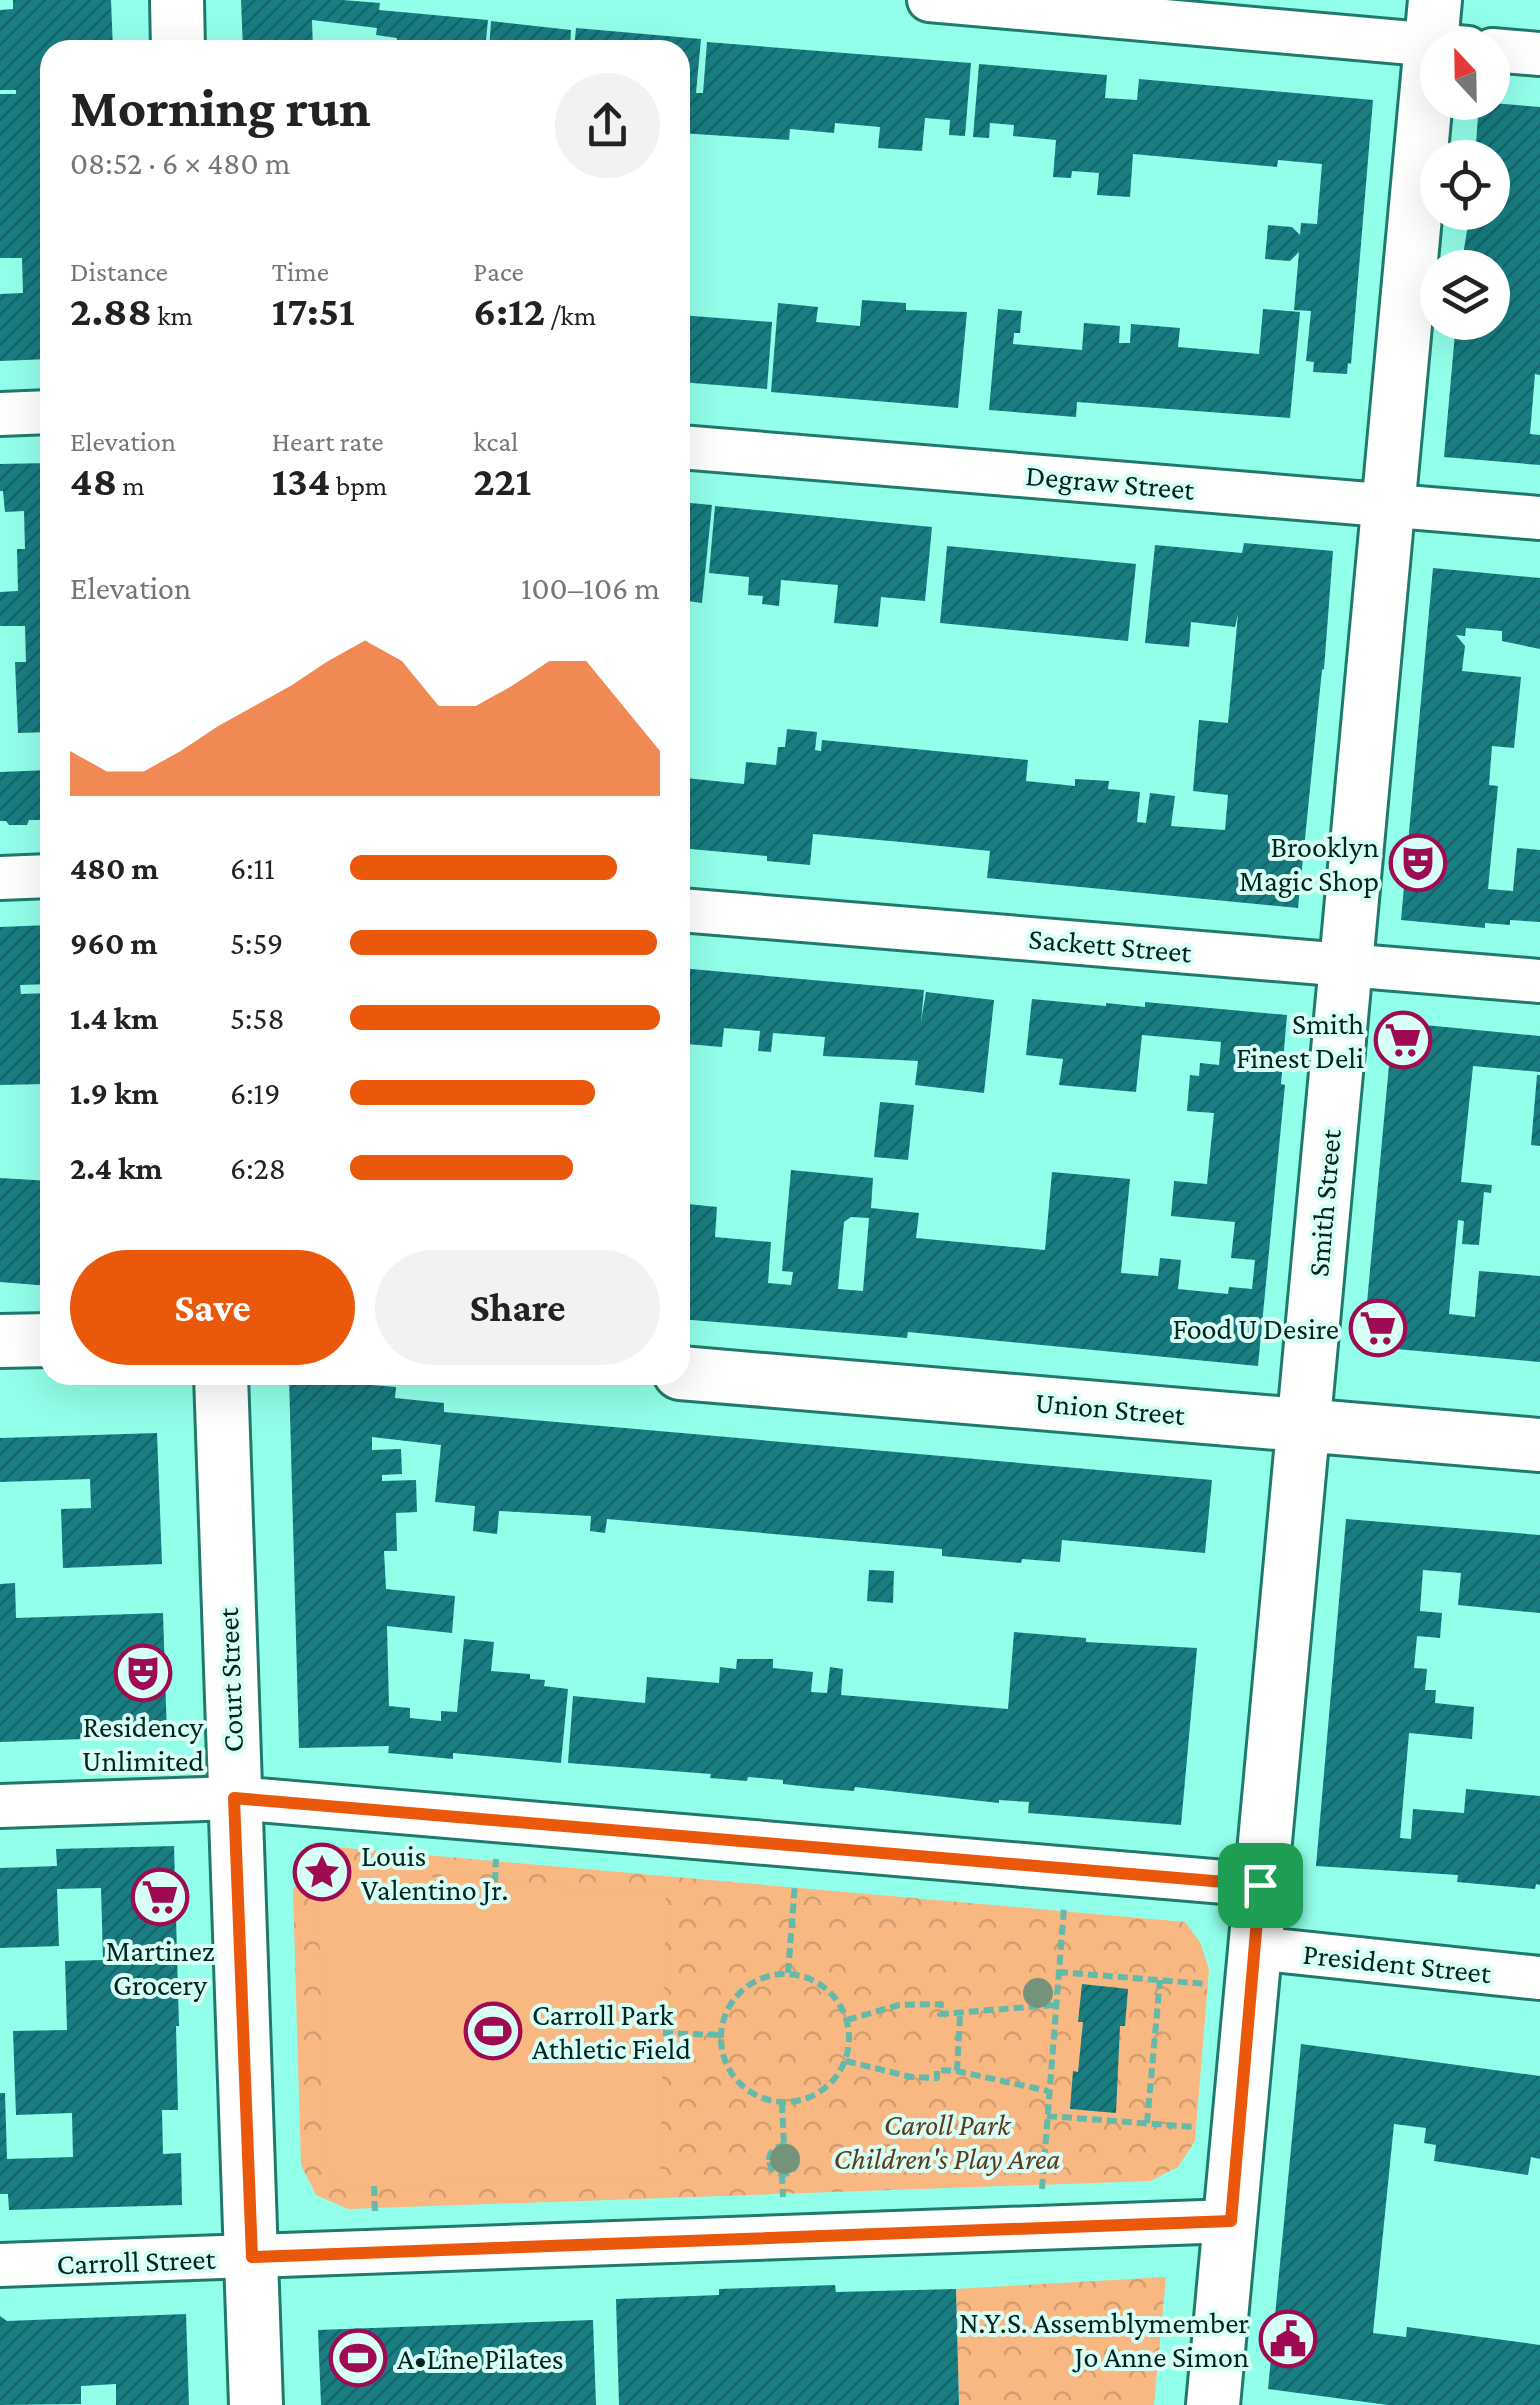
<!DOCTYPE html>
<html lang="en">
<head>
<meta charset="utf-8">
<style>
	body { margin:0; font-family:"Crimson Pro",serif; background:#f2f2f2; color:#222; height:100vh; display:flex; flex-direction:column; font-size:38px; white-space:nowrap }
	* { box-sizing:border-box; margin:0 }
	p { font-size:32px; color:#767676 }
	.icon { flex:none; width:55px; height:55px; fill:none; stroke:currentColor; stroke-width:2; stroke-linecap:round; stroke-linejoin:round }
	.map { position:relative; flex:1; overflow:hidden }
	.panel { position:absolute; left:40px; top:40px; width:650px; height:1345px; display:flex; flex-direction:column; background:#fff; border-radius:30px; box-shadow:0 10px 40px #0002 }
	.panel>* { flex:none }
	.needle { width:65px; rotate:338deg }
	.controls { position:absolute; left:1420px; top:30px; display:grid; gap:20px }
	.controls a { display:grid; place-items:center; width:90px; height:90px; border-radius:50%; background:#fff; box-shadow:0 10px 40px #0002; font-size:50px }
	.pin { position:absolute; display:grid; place-items:center; width:85px; height:85px; color:#fff; margin:-42px; border-radius:20px; box-shadow:0 5px 15px #0006 }
	.round { display:grid; place-items:center; flex:none; width:105px; height:105px; border-radius:52px; background:#f2f2f2 }
	.overview { display:flex; align-items:center; justify-content:space-between; height:170px; padding:0 30px }
	h1 { font-size:55px; font-weight:700; line-height:75px }
	.stats { display:grid; grid-template-columns:repeat(3,1fr); gap:15px; height:170px; padding:10px 30px }
	.stats div { display:grid; align-content:center }
	.stats b { font-size:42px; font-weight:700 }
	.stats small { font-size:28px; font-weight:400 }
	.stats p { font-size:28px }
	.chart { height:280px; padding:20px 30px }
	.chart p { display:flex; justify-content:space-between }
	.chart svg { width:100%; height:180px; margin-top:10px; fill:#ea580c; opacity:.7 }
	.button { display:flex; gap:20px; margin-top:auto; padding:20px 30px }
	.button a { flex:1; height:115px; border-radius:60px; background:#ea580c; color:#fff; font-size:40px; font-weight:700; line-height:115px; text-align:center }
	.button a+a { background:#f2f2f2; color:#222 }
	ul { padding:0 30px; list-style:none; font-size:32px }
	li { display:grid; grid-template-columns:160px 120px 1fr; align-items:center; height:75px }
	li i { height:25px; border-radius:12px; background:#ea580c }
	.map>svg:first-child { display:block }
	.park { fill:url(#park-crowns) }
	.garden { fill:#f9b781 }
	.building { fill:url(#building-hatch); fill-rule:evenodd }
	.lines { fill:none; stroke-linecap:round; stroke-linejoin:round }
	.minor-casing { stroke:#207a6c; stroke-width:48 }
	.tertiary-casing { stroke:#207a6c; stroke-width:58 }
	.path { stroke:#64baaa; stroke-width:6; stroke-dasharray:10 5; stroke-linecap:butt }
	.minor { stroke:#fff; stroke-width:42 }
	.tertiary { stroke:#fff; stroke-width:52 }
	.tree { fill:#759378 }
	.route-casing { stroke:#fff; stroke-width:20 }
	.route { stroke:#ea580c; stroke-width:12 }
	.labels { text-anchor:middle; dominant-baseline:central; stroke-width:8; stroke-linejoin:round; paint-order:stroke }
	.street-label { font-size:30px; fill:#00241f; stroke:#d7fff6 }
	.poi-label { font-size:30px; fill:#00241f; stroke:#d7fff6; text-anchor:end }
	.park-label { font-size:30px; font-style:italic; fill:#5e3a1a; stroke:#d7fff6 }
</style>
</head>
<body>
<div class="map">
<svg width="1540" height="2405" viewBox="0 0 1540 2405">
	<defs>
		<pattern id="park-crowns" width="20" height="18" patternUnits="userSpaceOnUse" patternTransform="scale(2.5)"><rect width="20" height="18" fill="#f9b781"/><path d="M2 6a3 3 0 1 1 6 0M12 15a3 3 0 1 1 6 0" fill="none" stroke="#d49d6f"/></pattern>
		<pattern id="building-hatch" width="6" height="6" patternUnits="userSpaceOnUse" patternTransform="scale(2.5)"><rect width="6" height="6" fill="#197d82"/><path d="M-1 1l2-2M0 6l6-6M5 7l2-2" fill="none" stroke="#14666a"/></pattern>
	</defs>
	<rect width="100%" height="100%" fill="#92ffea"/>
	<path class="park" d="M335,1847L1185,1922L1200,1942L1209,1969L1195,2141L1178,2167L1150,2181L348,2209L316,2195L301,2165L293,1890L308,1861Z
		M1166,2277L1154,2405H959L956,2289Z"/>
	<path class="garden" d="M343,1870L666,1896L660,2177L344,2187L327,2171L318,1891Z"/>
	<path class="building" d="M13,0H111L113,50H50V359L0,361V294L23,293L22,258H0V94H16V90H0V10L13,9Z
		M241,0H342L380,3L379,10L488,20L485,50H396L397,38L376,35L377,28L312,20L313,50H243Z
		M491,21L571,30L570,50H489Z
		M576,28L701,39L696,93H703L707,42L971,63L965,136L949,135L950,120L925,118L922,151L878,148L880,127L835,123L834,133L790,129L789,140L680,133V50H574Z
		M979,64L1107,75L1105,98L1137,100L1139,79L1373,100L1351,364L1348,363L1347,374L1313,372L1314,362L1306,361L1311,311L1294,310L1299,252L1290,261L1265,259L1268,225L1292,227L1300,235L1301,223L1317,224L1322,164L1278,160L1277,167L1133,154L1130,197L1097,195L1099,173L1072,171L1071,178L1053,177L1056,140L1013,136L1014,125L990,123L989,138L973,137Z
		M1479,102L1540,107V375L1535,374L1530,434L1540,435V465L1444,457L1456,322H1492V268H1461L1470,212H1492V158H1475Z
		M862,300L906,303V310L967,312L958,408L771,392L778,303L818,307L816,322L860,326Z
		M998,309L1022,311L1020,333H1014L1013,344L1082,350L1084,323L1120,326L1119,343H1130L1131,324L1180,328L1178,347L1259,354L1263,309L1300,312L1290,418L1077,402L1076,417L989,410Z
		M680,315L772,322L767,389L680,382Z
		M50,463V732L18,733L15,662H26L25,626H0V592L18,591L17,549H25L24,511L5,512L3,491H0V464Z
		M680,502L712,505L702,603L680,600Z
		M715,506L932,527L925,601L881,597L878,627L834,623L838,585L781,580L779,606L762,604L763,596L748,595L749,577L709,573Z
		M1244,543L1333,551L1324,669L1322,670L1298,908L987,878L990,851L901,842L813,834L810,865L767,861V856L680,848V762H687L685,778L744,784L746,762L776,765L778,747H785L787,729L817,732L815,750L821,751L822,740L1028,760L1026,781L1075,786V779L1109,781L1108,789L1140,792L1137,822L1146,823L1150,793L1175,796L1171,826L1225,830L1228,795L1193,791L1199,720L1228,723L1238,614L1235,627L1191,622L1189,647L1145,643L1155,545L1242,553Z
		M947,546L1136,564L1128,641L940,623Z
		M1433,568L1540,578V649L1502,641V631L1466,628L1465,636L1456,635L1465,646L1462,671L1521,677L1514,748L1492,746L1489,785L1498,786L1488,889L1513,891L1517,848L1540,850V922L1510,920V925L1485,923V928L1401,920Z
		M50,770V824H44L40,820H29L27,825H9L6,821H0V772Z
		M50,925V984L20,985L21,994L50,993V1130H47L45,1084L0,1085V927Z
		M680,968L924,990L921,1022L926,992L994,1000L984,1093L915,1085L918,1061L823,1056L825,1037L773,1033L771,1052L758,1051L760,1031L724,1028L722,1047L687,1044L683,1082H680Z
		M1032,999L1106,1006V1003L1145,1007V1002L1287,1015L1281,1084L1285,1085L1258,1366L908,1332L907,1338L680,1319V1198L689,1199L688,1204L717,1207L715,1237L771,1242L768,1283L791,1285L793,1272L782,1271L791,1170L873,1178L871,1208L919,1213L916,1238L1045,1250L1052,1172L1130,1179L1121,1273L1158,1276L1160,1258L1181,1260L1178,1289L1228,1294L1229,1287L1252,1289L1255,1260L1231,1258L1235,1222L1171,1216L1174,1181L1207,1184L1214,1113L1187,1111L1190,1075L1199,1076L1200,1063L1219,1065L1221,1042L1142,1035L1136,1092L1059,1085L1063,1059L1026,1055ZM851,1217L869,1218L863,1291L838,1289L844,1222Z
		M1393,1022L1540,1036V1072L1473,1066L1461,1182L1492,1185L1491,1193L1484,1192L1479,1245L1462,1244L1464,1221L1458,1220L1449,1314L1475,1317L1479,1271L1540,1276V1362L1363,1346Z
		M1537,1075H1540V1146L1531,1145Z
		M880,1102L914,1105L908,1160L874,1157Z
		M0,1178L50,1181V1286L0,1282Z
		M289,1378L396,1387L395,1398L444,1403V1412L1212,1480L1205,1553L1062,1540L1060,1562L1022,1559L1021,1563L942,1556V1549L607,1519L605,1533L590,1531L591,1516L499,1511L497,1534L473,1531L475,1506L435,1502L441,1445L372,1437V1450L401,1449L402,1474L382,1475V1481L416,1480L417,1512L396,1513L397,1551H384L386,1589L455,1596L452,1633L387,1626L389,1706L410,1708V1718L441,1721V1711L457,1712L464,1639L494,1642L491,1671L530,1674V1679L545,1680L544,1686L568,1689L561,1763L453,1753V1759L388,1753L389,1746L299,1748Z
		M157,1433L162,1564L63,1568L61,1509L91,1508L90,1479L0,1482V1438Z
		M1346,1519L1540,1535V1613L1458,1605L1461,1573L1423,1570L1420,1611L1442,1613L1440,1638L1417,1636L1414,1668L1427,1669L1425,1690H1436L1435,1703L1474,1707L1472,1739L1409,1733L1400,1838L1411,1839L1413,1809L1464,1813L1466,1789L1540,1796V1885L1536,1884L1535,1889L1457,1882L1458,1875L1316,1866Z
		M869,1570L894,1571L893,1603L867,1601Z
		M15,1583L16,1618L163,1613L167,1736L0,1742V1584Z
		M1014,1632L1086,1638V1642L1197,1648L1181,1825L1028,1813L1029,1802L999,1800V1803L855,1787L854,1791L819,1788L783,1784V1780L748,1777L747,1781L710,1778L711,1774L568,1763L573,1696L645,1703L647,1677L719,1683L720,1667L736,1669L737,1659H773V1668L813,1672L811,1692L827,1693L830,1667L843,1669L841,1695L1008,1709Z
		M174,1846L179,2026H176L178,2110H162L163,2154L181,2153L182,2205L9,2210L8,2194H0V2093H5L7,2159L73,2157L72,2113L16,2115L13,2031L67,2030L65,1961L103,1960L101,1888L57,1889L59,1946L0,1948V1868L57,1866L56,1849Z
		M1082,1984L1128,1989L1125,2026H1120L1116,2113L1070,2109L1073,2071L1078,2072L1083,2022H1078Z
		M1301,2044L1540,2076V2159L1531,2157L1528,2175L1434,2161L1436,2145L1424,2143L1426,2128L1394,2124L1373,2333L1406,2337L1407,2327L1540,2345V2405H1388L1268,2389Z
		M835,2285L836,2292L956,2289L959,2405H619L616,2299L719,2295V2289Z
		M186,2314L189,2405H116V2384L81,2386V2404L0,2405V2316L7,2321Z
		M593,2320L596,2405H321L318,2330Z"/>
	<g class="lines">
		<g class="minor-casing">
			<path id="minor" d="M929,0L1468,48
				M1492,50L1540,54
				M0,414L50,412
				M680,447L1540,518
				M0,878L50,876
				M680,910L1540,981
				M0,1806L234,1798L1260,1885
				M1255,1948L1540,1978
				M0,2265L1231,2221"/>
		</g>
		<g class="tertiary-casing">
			<path id="tertiary" d="M177,0L178,50
				M0,1341L50,1340
				M680,1373L1540,1445
				M221,1375L256,2405
				M1213,2405L1435,0"/>
		</g>
		<path class="path" d="M495,1882L496,1859
			M1058,1972L1207,1984
			M788,1973L795,1884
			M721 2038a64 64 0 1 1 128 0a64 64 0 1 1-128 0Z
			M847,2020L899,2005L941,2004L940,2014L1055,2005
			M663,2033L720,2035
			M846,2061L911,2077L937,2078V2070L957,2071L1048,2091
			M957,2071L960,2015
			M782,2103L784,2146
			M1047,2116L1195,2127
			M1147,2123L1160,1980
			M769 2160a14 14 0 1 1 28 0a14 14 0 1 1-28 0Z
			M782,2174L783,2197
			M374,2186L375,2215
			M1042,2189L1064,1907"/>
		<use href="#minor" class="minor"/>
		<use href="#tertiary" class="tertiary"/>
	</g>
	<g class="tree">
		<circle cx="1038" cy="1993" r="15"/>
		<circle cx="785" cy="2159" r="15"/>
	</g>
	<g class="lines">
		<g class="route-casing">
			<path id="route" d="M234,1798L1260,1885L1231,2221L252,2257Z"/>
		</g>
		<use href="#route" class="route"/>
	</g>
	<defs>
		<g id="theatre-ring" transform="scale(2.875)"><circle r="9.5" fill="#d7fff6" stroke="#9f0b53" stroke-width="1.5"/><path d="M-5-5.5Q0-4 5-5.5V0Q5 5 0 6Q-5 5-5 0ZM-3.3-2.5H-1v1.5H-3.3ZM1-2.5H3.3v1.5H1ZM-2.8 1Q0 5.5 2.8 1Z" fill="#9f0b53"/></g>
		<g id="supermarket-ring" transform="scale(2.875)"><circle r="9.5" fill="#d7fff6" stroke="#9f0b53" stroke-width="1.5"/><path d="M-6-5.5h2.5l.6 2H6L4.5 2H-2.5L-4.4-4H-6ZM-1.5 3.2a1.3 1.3 0 1 0 .1 0ZM3 3.2a1.3 1.3 0 1 0 .1 0Z" fill="#9f0b53"/></g>
		<g id="sight-ring" transform="scale(2.875)"><circle r="9.5" fill="#d7fff6" stroke="#9f0b53" stroke-width="1.5"/><path d="M0-6L1.8-2.2L6-1.7L2.9 1.2L3.7 5.4L0 3.3L-3.7 5.4L-2.9 1.2L-6-1.7L-1.8-2.2Z" fill="#9f0b53"/></g>
		<g id="stadium-ring" transform="scale(2.875)"><circle r="9.5" fill="#d7fff6" stroke="#9f0b53" stroke-width="1.5"/><path d="M0-5a6.5 5 0 1 0 0 10a6.5 5 0 1 0 0-10ZM-3.5-1.8h7v3.6h-7Z" fill="#9f0b53"/></g>
		<g id="civic-ring" transform="scale(2.875)"><circle r="9.5" fill="#d7fff6" stroke="#9f0b53" stroke-width="1.5"/><path d="M-.6-6.5H3V-4.5H.6V-3L4-1V1h2V6H-6V1h2V-1L-.6-3ZM-1.2 2.5V6h2.4V2.5Z" fill="#9f0b53"/></g>
	</defs>
	<g fill-rule="evenodd">
		<use href="#theatre-ring" x="1418" y="863"/>
		<use href="#supermarket-ring" x="1403" y="1040"/>
		<use href="#supermarket-ring" x="1378" y="1328"/>
		<use href="#theatre-ring" x="143" y="1673"/>
		<use href="#sight-ring" x="322" y="1872"/>
		<use href="#supermarket-ring" x="160" y="1897"/>
		<use href="#stadium-ring" x="493" y="2031"/>
		<use href="#civic-ring" x="1288" y="2339"/>
		<use href="#stadium-ring" x="358" y="2358"/>
	</g>
	<g class="labels">
		<g class="street-label">
			<text transform="translate(1110 482) rotate(5)">Degraw Street</text>
			<text transform="translate(1110 945) rotate(5)">Sackett Street</text>
			<text transform="translate(1324 1203) rotate(-85)">Smith Street</text>
			<text transform="translate(1110 1408) rotate(5)">Union Street</text>
			<text transform="translate(230 1680) rotate(-92)">Court Street</text>
			<text transform="translate(1397 1963) rotate(6)">President Street</text>
			<text transform="translate(136 2261) rotate(-2)">Carroll Street</text>
		</g>
		<g class="poi-label">
			<text x="1379" y="846">Brooklyn<tspan x="1379" dy="34">Magic Shop</tspan></text>
			<text x="1364" y="1023">Smith<tspan x="1364" dy="34">Finest Deli</tspan></text>
			<text x="1339" y="1328">Food U Desire</text>
			<text x="143" y="1726" text-anchor="middle">Residency<tspan x="143" dy="34">Unlimited</tspan></text>
			<text x="361" y="1855" text-anchor="start">Louis<tspan x="361" dy="34">Valentino Jr.</tspan></text>
			<text x="160" y="1950" text-anchor="middle">Martinez<tspan x="160" dy="34">Grocery</tspan></text>
			<text x="532" y="2014" text-anchor="start">Carroll Park<tspan x="532" dy="34">Athletic Field</tspan></text>
			<text x="1249" y="2322">N.Y.S. Assemblymember<tspan x="1249" dy="34">Jo Anne Simon</tspan></text>
			<text x="397" y="2358" text-anchor="start">A•Line Pilates</text>
		</g>
		<g class="park-label">
			<text x="947" y="2124">Caroll Park<tspan x="947" dy="34">Children's Play Area</tspan></text>
		</g>
	</g>
</svg>
<div class="controls">
<a><svg class="needle" viewBox="-14 -14 28 28"><path d="M0-13l5 13h-10z" fill="#e53935"/><path d="M0 13l5-13h-10z" fill="#767676"/></svg></a>
<a><svg class="icon" aria-label="locate" viewBox="0 0 24 24"><circle cx="12" cy="12" r="6"/><path d="M12 2v4M12 18v4M2 12h4M18 12h4"/></svg></a>
<a><svg class="icon" aria-label="layers" viewBox="0 0 24 24"><path d="M12 4l9 5-9 5-9-5zM3 14l9 5 9-5"/></svg></a>
</div>
<div class="pin" style="left:1260px;top:1885px;background:#1e9e55"><svg class="icon" aria-label="arrive" viewBox="0 0 24 24"><path d="M6 21V4h12l-3 4 3 4H6"/></svg></div>
<section class="panel">
<div class="overview"><div><h1>Morning run</h1><p>08:52 · 6 × 480 m</p></div><a class="round"><svg class="icon" aria-label="share" viewBox="0 0 24 24"><path d="M12 15V3M7 8l5-5 5 5M5 13v7h14v-7"/></svg></a></div>
<div class="stats">
<div><p>Distance</p><b>2.88<small> km</small></b></div>
<div><p>Time</p><b>17:51</b></div>
<div><p>Pace</p><b>6:12<small> /km</small></b></div>
</div>
<div class="stats">
<div><p>Elevation</p><b>48<small> m</small></b></div>
<div><p>Heart rate</p><b>134<small> bpm</small></b></div>
<div><p>kcal</p><b>221</b></div>
</div>
<div class="chart"><p><span>Elevation</span>100–106 m</p>
<svg viewBox="0 0 160 44" preserveAspectRatio="none"><path d="M0 44V33L10 38L20 38L30 33L40 27L50 22L60 17L70 11L80 6L90 11L100 22L110 22L120 17L130 11L140 11L150 22L160 33V44z"/></svg>
</div>
<ul>
<li><b>480 m</b>6:11<i style="width:86%"></i></li>
<li><b>960 m</b>5:59<i style="width:99%"></i></li>
<li><b>1.4 km</b>5:58<i style="width:100%"></i></li>
<li><b>1.9 km</b>6:19<i style="width:79%"></i></li>
<li><b>2.4 km</b>6:28<i style="width:72%"></i></li>
</ul>
<div class="button"><a>Save</a><a>Share</a></div>
</section>
</div>
</body>
</html>
